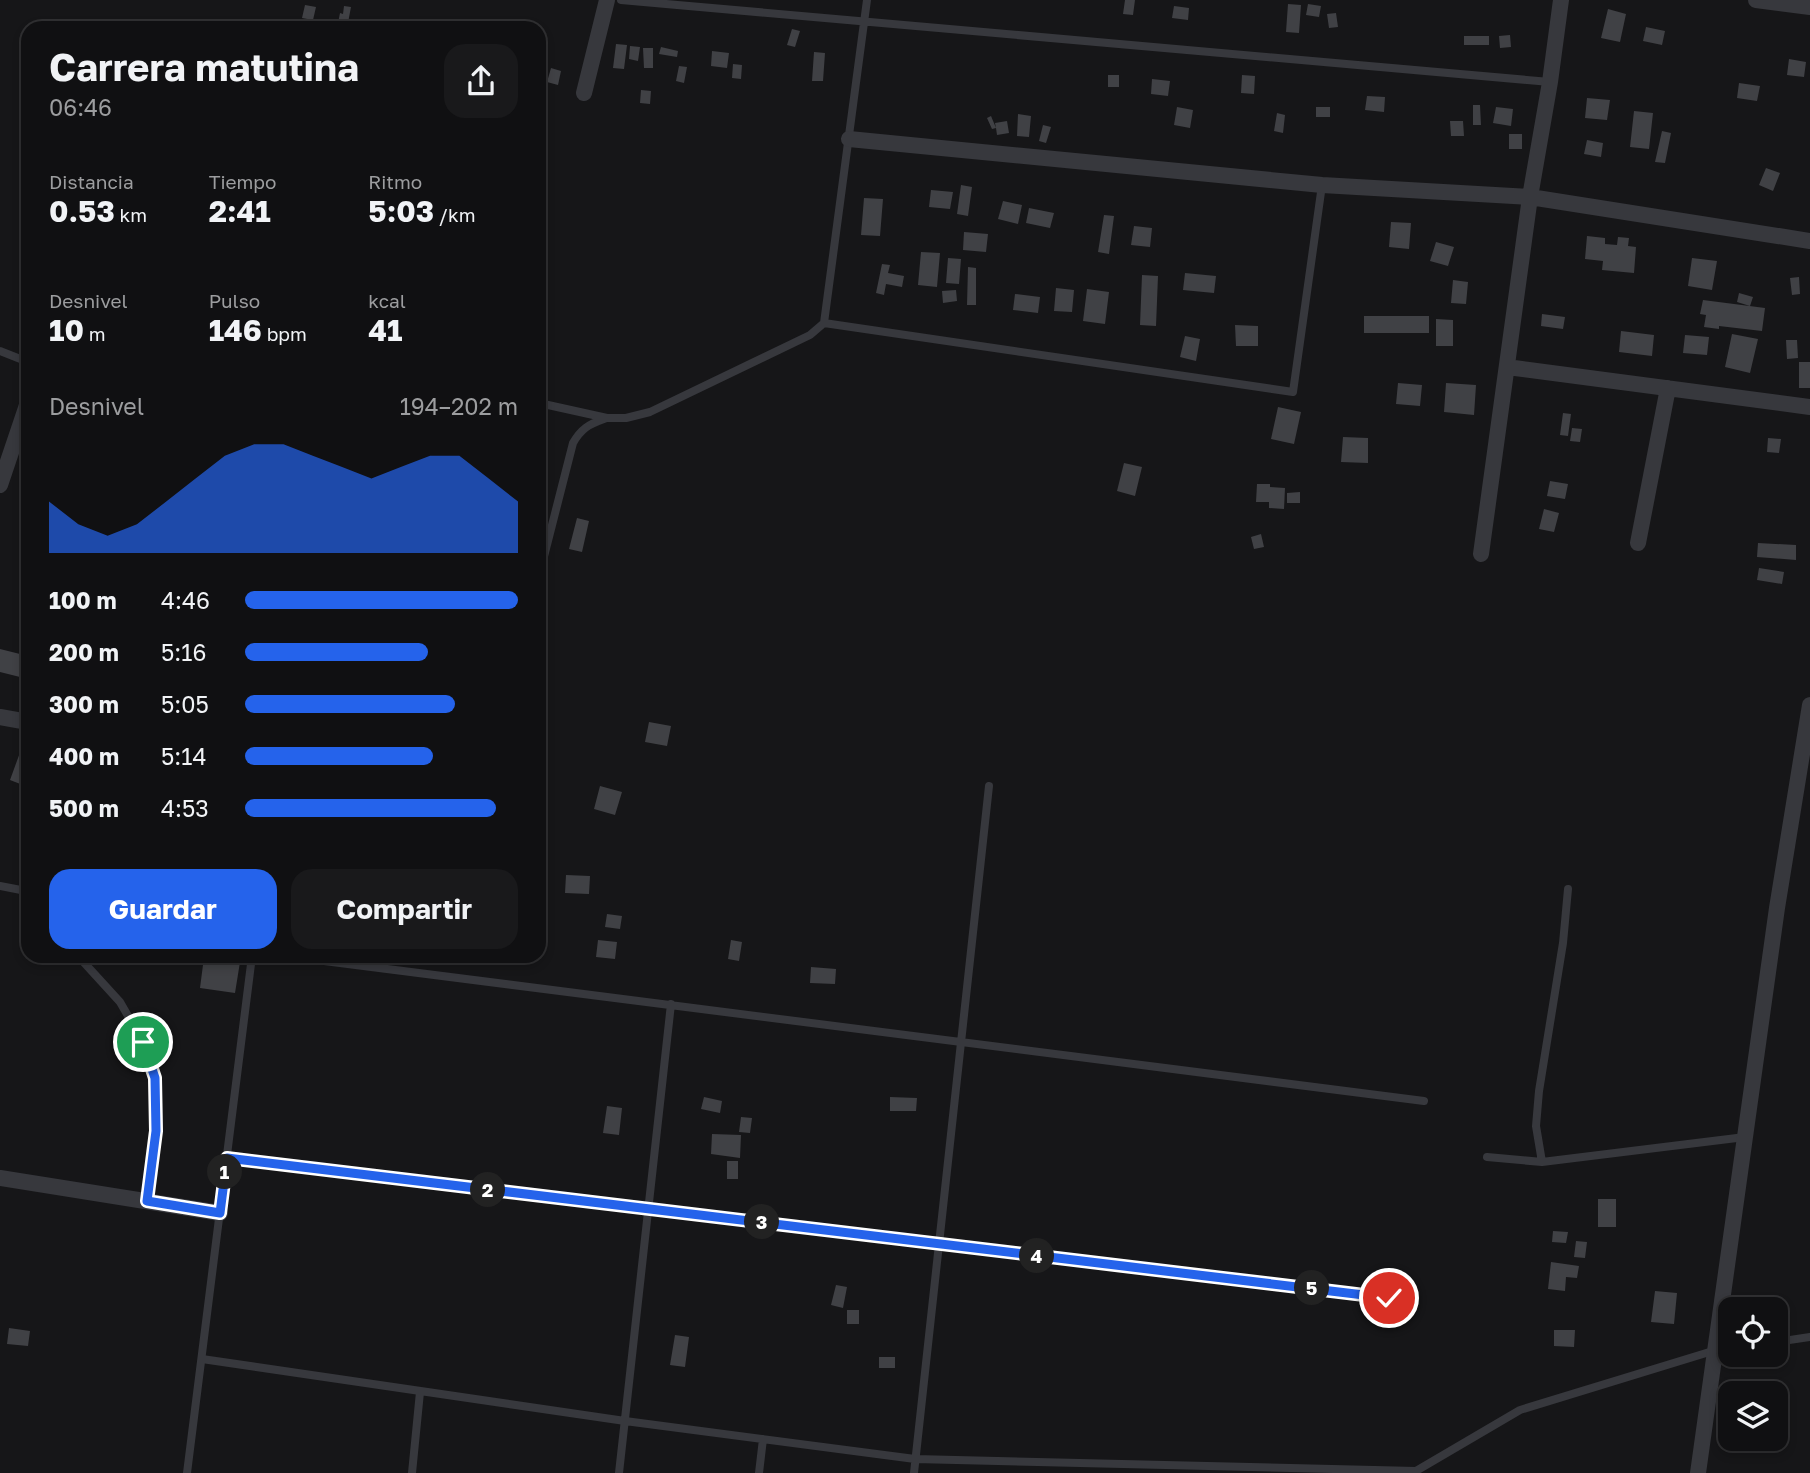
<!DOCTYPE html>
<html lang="es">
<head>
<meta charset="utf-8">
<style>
	body { margin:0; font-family:"Golos Text",sans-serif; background:#19191b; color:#f1f3f6; height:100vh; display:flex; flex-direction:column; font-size:26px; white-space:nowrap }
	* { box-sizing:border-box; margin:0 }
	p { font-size:23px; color:#9c9d9f }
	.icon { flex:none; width:38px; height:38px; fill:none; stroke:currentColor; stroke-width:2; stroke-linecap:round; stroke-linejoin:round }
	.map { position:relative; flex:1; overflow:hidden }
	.panel { position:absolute; left:21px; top:21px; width:525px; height:942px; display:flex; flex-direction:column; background:#101012; border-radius:21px; box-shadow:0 4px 10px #0003,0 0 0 2px #303032 }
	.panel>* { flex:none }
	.controls { position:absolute; left:1718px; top:1297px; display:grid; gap:14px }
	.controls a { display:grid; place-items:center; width:70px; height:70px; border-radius:14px; background:#101012; box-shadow:0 4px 10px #0003,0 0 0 2px #303032; font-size:35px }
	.pin { position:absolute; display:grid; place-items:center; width:60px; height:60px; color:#fff; margin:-30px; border:4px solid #fff; border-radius:50%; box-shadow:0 2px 7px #0007 }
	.km { position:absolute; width:35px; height:35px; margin:-18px; border-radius:50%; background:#222; color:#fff; font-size:19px; line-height:35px; text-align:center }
	.round { display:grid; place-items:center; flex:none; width:74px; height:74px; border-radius:21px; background:#19191b }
	.head { display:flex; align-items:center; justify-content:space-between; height:119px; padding:0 28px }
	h1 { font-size:38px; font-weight:700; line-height:52px }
	.stats { display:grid; grid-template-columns:repeat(3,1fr); gap:10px; height:119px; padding:7px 28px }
	.stats div { display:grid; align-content:center }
	.stats b { font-size:30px; font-weight:700 }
	.stats small { font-size:19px; font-weight:400 }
	.stats p { font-size:19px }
	.chart { height:196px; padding:14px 28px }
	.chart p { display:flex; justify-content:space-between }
	.chart svg { width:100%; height:126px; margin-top:7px; fill:#2563eb; opacity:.7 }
	.button { display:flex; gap:14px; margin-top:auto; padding:14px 28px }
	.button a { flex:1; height:80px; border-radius:21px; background:#2563eb; color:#fff; font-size:28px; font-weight:700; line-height:80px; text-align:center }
	.button a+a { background:#19191b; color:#f1f3f6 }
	ul { padding:0 28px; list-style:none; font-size:23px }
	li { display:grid; grid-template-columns:112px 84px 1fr; align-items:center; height:52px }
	li i { height:18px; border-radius:9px; background:#2563eb }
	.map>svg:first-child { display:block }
	.building { fill:#404145 }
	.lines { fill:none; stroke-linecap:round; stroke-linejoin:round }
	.service { stroke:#37383d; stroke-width:8 }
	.minor { stroke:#37383d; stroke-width:16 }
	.route-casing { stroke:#fff; stroke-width:14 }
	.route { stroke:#2563eb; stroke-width:9 }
</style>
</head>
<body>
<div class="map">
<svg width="1810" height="1473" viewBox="0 0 1810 1473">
	<rect width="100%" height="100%" fill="#161618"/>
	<path class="building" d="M1125,0H1135L1133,15L1123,14Z
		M1288,4L1301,5L1299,33L1286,32Z
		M1308,4L1321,6L1319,17L1306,15Z
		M305,5L316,7L313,20L302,18Z
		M344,6L351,7L347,28H337L340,13L343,14Z
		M1174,6L1189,8L1188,20L1172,18Z
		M1608,9L1626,14L1620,42L1601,38Z
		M1336,13L1338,27L1329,28L1327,14Z
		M1646,27L1665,31L1662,45L1643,41Z
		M792,29L800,31L795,47L787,45Z
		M1510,35L1511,47L1500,48L1499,36Z
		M1464,36H1489V45H1464Z
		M616,44L627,45L624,69L613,68Z
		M630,46L640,47L638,61L629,59Z
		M661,47L678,51L677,57L659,54Z
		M643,48H653V68H644Z
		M712,51L729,53L727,68L711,66Z
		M814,52L825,53L823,81H812Z
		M1789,59L1806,62L1804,77L1787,75Z
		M733,64L742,65L741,79L732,78Z
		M679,66L687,67L684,83L676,81Z
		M551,68L561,71L558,85L547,82Z
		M1108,75H1119V87H1108Z
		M1242,75L1255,76L1254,94L1241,93Z
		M1152,79L1170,81L1168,96L1151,94Z
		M1739,83L1760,86L1757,101L1737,98Z
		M641,90L651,91L650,104L640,103Z
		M1367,96L1385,97L1384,112L1365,110Z
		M1587,98L1610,100L1607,120L1585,118Z
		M1473,105H1480L1481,125H1473Z
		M1177,107L1193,110L1190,128L1174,125Z
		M1316,107H1330V117H1316Z
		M1496,107L1513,109L1511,126L1493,123Z
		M1634,111L1653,113L1649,149L1630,147Z
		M1277,113L1285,115L1283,133L1274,131Z
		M1018,114L1031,116L1029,137L1017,136Z
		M991,116L996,128L995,123L1007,121L1009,133L997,135L996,128L992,129L987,118Z
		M1450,121H1463L1464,136H1451Z
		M1043,125L1051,127L1046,143L1039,141Z
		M1662,131L1671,133L1665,163L1655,162Z
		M1509,134H1522V149H1509Z
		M1587,140L1603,143L1601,157L1584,154Z
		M1766,168L1780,173L1773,191L1759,185Z
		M961,185L972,187L968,216L957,214Z
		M931,190L953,192L950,209L929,207Z
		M864,198L883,199L880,236L861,235Z
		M1003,201L1022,205L1018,224L998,219Z
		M1029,208L1054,213L1050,228L1026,223Z
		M1104,215L1114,216L1109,254L1098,252Z
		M1391,222L1411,223L1409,249L1389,247Z
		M1134,226L1152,228L1150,247L1131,245Z
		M964,232L988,234L986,252L963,250Z
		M1587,236L1605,238V244L1617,245L1618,237L1629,238L1628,246L1636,247L1634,273L1602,270L1603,261L1585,259Z
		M1436,242L1454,247L1448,266L1430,261Z
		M921,252L940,253L937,287L918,285Z
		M948,258L961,259L959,284L946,283Z
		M1692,258L1717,261L1712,290L1688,286Z
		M882,264L890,265L888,273L904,276L902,287L886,284L884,295L876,293Z
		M968,267L976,268V305H967Z
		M1185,273L1216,276L1214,293L1183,290Z
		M1142,275L1158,276L1156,326L1140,325Z
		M1799,277L1800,294L1792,295L1790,278Z
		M1453,280L1468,282L1466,304L1451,303Z
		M1056,288L1074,290L1072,312L1054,311Z
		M1087,289L1109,292L1105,324L1083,321Z
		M956,290L957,301L943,303L942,291Z
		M1739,293L1753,297L1750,306L1737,302Z
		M1015,294L1040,297L1038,313L1013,310Z
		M1703,300L1765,308L1762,331L1719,326V329L1704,327L1706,315L1700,314Z
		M1542,314L1565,317L1563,329L1541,326Z
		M1364,316H1429V333H1364Z
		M1436,319L1453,320V346H1436Z
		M1235,325L1258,326V346H1236Z
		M1621,331L1654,335L1652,356L1619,352Z
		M1732,334L1758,339L1750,373L1725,367Z
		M1685,335L1709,337L1707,355L1683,353Z
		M1185,336L1200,339L1196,361L1180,357Z
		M1786,340H1797L1798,358L1787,359Z
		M1799,362H1810V388H1799Z
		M1398,383L1422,385L1420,406L1396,404Z
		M1446,383L1476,385L1474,415L1444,412Z
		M1278,407L1301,412L1294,444L1271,439Z
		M1563,413L1571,414L1568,436L1560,435Z
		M1572,428L1582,429L1580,442L1570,441Z
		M1343,437L1368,438V463L1341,462Z
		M1768,438L1781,439L1779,453L1767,452Z
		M1124,463L1142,467L1135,496L1117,491Z
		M1550,481L1568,484L1565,499L1547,496Z
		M1257,484H1270V487L1285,488L1284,509L1269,508V502H1256Z
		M1300,492V503H1287V493Z
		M1544,509L1559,513L1554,532L1539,529Z
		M577,518L589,521L582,552L569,549Z
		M27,526H28V558L19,556Z
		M1261,534L1264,547L1254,549L1251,537Z
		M1758,543L1796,545V560L1757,557Z
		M1759,568L1784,572L1782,584L1757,580Z
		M0,649L28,656V679L0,672Z
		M649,722L671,726L667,746L645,742Z
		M22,747L28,749V787L10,780Z
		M600,786L622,792L615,815L594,809Z
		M566,875L590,876L589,894L565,893Z
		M607,914L622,916L620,929L605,927Z
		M598,940L617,942L615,959L596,957Z
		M731,940L742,942L739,961L728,959Z
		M204,957L240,962L235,993L200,988Z
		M811,967L836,969L835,984L810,983Z
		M704,1097L722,1101L720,1113L701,1109Z
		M890,1097L917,1098L916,1111H890Z
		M607,1106L622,1108L619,1135L603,1133Z
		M741,1117L752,1118L750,1133L739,1132Z
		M712,1134L741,1135L740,1158L711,1154Z
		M727,1161H738V1179H727Z
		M1598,1199H1616V1227H1598Z
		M1553,1231L1568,1232L1566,1243L1552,1242Z
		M1576,1241L1587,1242L1585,1258L1574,1257Z
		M1551,1262L1579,1266L1577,1278L1566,1277L1565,1291L1548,1289Z
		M836,1285L847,1287L843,1308L831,1305Z
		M1655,1291L1677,1293L1674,1324L1651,1322Z
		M847,1310H859V1324H847Z
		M9,1328L30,1331L28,1346L7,1344Z
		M1554,1330H1575L1574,1347L1554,1346Z
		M675,1335L689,1337L685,1367L670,1365Z
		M879,1357H895V1368H879Z"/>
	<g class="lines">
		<path class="service" d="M621,0L1550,82
			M824,323L1293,392L1322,185
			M0,351L28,362
			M539,403L607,418H626L650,412L810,335L824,323L867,0
			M539,576L573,443C581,429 589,424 604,419
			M0,886L21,890L28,898
			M78,956L120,1002L143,1042L155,1078L157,1131L147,1201
			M285,956L1424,1101
			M1487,1157L1542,1162L1745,1137
			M227,1158L1389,1298
			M1542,1162L1536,1126L1539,1091L1563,943L1568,889
			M1776,1342L1810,1337
			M202,1359L625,1421L915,1459L1416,1471L1520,1410L1716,1350L1731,1348
			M187,1473L252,956
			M412,1473L420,1392
			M619,1473L671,1004
			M759,1473L763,1439
			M914,1473L989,786"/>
		<path class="minor" d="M1756,0L1810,7
			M584,93L607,0
			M849,139L1322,185L1530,197L1810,241
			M1507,367L1810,407
			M0,485L28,402
			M1638,543L1668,388
			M1481,554L1530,197L1550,82L1561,0
			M0,717L28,722
			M0,1178L220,1213
			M1698,1473L1777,908L1810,705"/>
	</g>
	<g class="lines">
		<g class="route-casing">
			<path id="route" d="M143,1042L155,1078L156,1131L147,1201L220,1213L227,1158L1389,1298"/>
		</g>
		<use href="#route" class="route"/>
	</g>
</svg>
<div class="controls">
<a><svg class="icon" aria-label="locate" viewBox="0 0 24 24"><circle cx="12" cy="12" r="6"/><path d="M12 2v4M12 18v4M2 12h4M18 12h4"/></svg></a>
<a><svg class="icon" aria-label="layers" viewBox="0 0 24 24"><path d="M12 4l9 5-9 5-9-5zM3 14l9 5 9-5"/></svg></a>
</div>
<div class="pin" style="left:143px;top:1042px;background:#1e9e55"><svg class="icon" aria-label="arrive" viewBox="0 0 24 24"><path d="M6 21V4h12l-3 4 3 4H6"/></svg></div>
<div class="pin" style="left:1389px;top:1298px;background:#d93025"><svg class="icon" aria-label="check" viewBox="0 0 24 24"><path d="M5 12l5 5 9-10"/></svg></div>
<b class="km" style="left:225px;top:1172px">1</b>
<b class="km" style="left:488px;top:1190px">2</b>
<b class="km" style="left:762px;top:1222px">3</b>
<b class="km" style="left:1037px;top:1256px">4</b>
<b class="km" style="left:1312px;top:1288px">5</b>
<section class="panel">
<div class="head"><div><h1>Carrera matutina</h1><p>06:46</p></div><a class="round"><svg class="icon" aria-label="share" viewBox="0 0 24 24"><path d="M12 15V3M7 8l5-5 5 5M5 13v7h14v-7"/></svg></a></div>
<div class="stats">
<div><p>Distancia</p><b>0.53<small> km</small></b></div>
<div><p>Tiempo</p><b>2:41</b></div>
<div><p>Ritmo</p><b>5:03<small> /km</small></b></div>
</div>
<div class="stats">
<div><p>Desnivel</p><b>10<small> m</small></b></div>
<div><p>Pulso</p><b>146<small> bpm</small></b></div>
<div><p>kcal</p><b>41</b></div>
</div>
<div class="chart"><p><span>Desnivel</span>194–202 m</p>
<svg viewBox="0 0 160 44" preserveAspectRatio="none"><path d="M0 44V26L10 34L20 38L30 34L40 26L50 18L60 10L70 6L80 6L90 10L100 14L110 18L120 14L130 10L140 10L150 18L160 26V44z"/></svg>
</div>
<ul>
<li><b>100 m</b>4:46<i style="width:100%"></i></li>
<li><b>200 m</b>5:16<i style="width:67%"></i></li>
<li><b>300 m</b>5:05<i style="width:77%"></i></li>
<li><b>400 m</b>5:14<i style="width:69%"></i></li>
<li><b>500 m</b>4:53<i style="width:92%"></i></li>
</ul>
<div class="button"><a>Guardar</a><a>Compartir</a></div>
</section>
</div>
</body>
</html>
